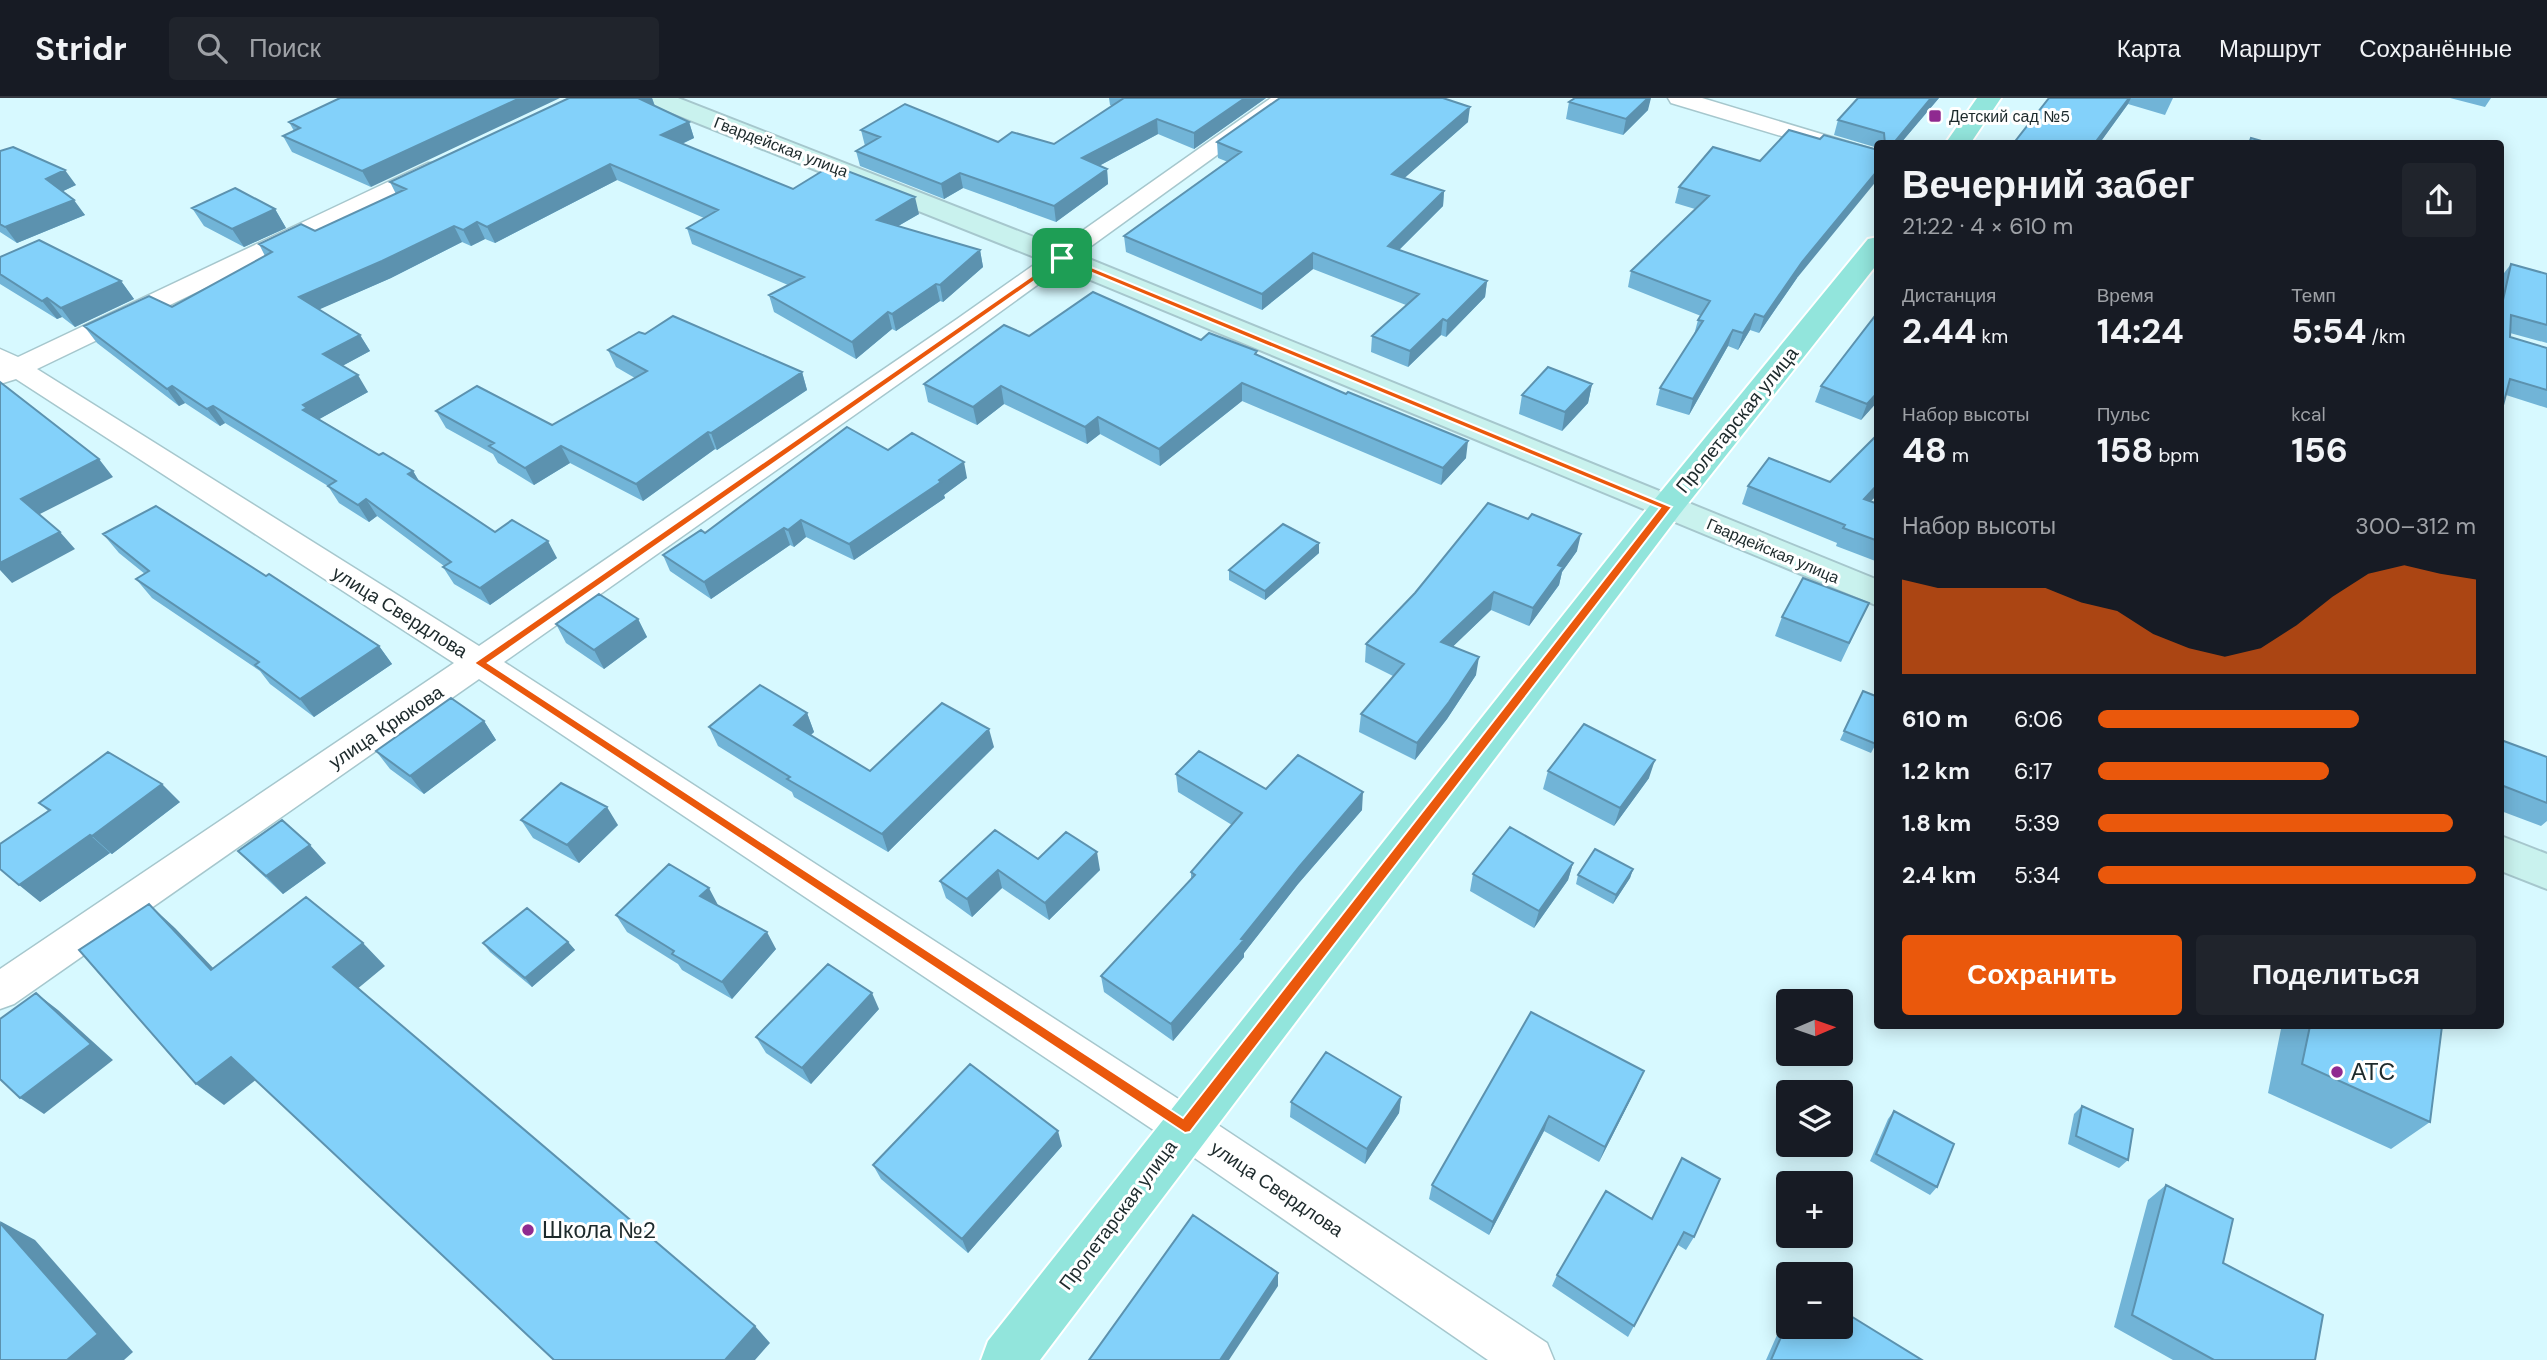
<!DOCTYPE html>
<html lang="ru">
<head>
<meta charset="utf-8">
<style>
	body { margin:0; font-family:"DM Sans",sans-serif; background:#20242c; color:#f1f3f6; height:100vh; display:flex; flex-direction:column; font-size:26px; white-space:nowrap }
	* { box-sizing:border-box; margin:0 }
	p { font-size:23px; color:#9ea1a6 }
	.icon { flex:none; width:38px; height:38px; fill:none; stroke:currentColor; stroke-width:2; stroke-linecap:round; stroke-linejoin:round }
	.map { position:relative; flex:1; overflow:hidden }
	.side { position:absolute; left:1874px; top:42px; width:630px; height:889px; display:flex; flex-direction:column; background:#171b24; border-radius:7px; box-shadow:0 4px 18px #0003 }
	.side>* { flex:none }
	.needle { width:46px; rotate:88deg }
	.fabs { position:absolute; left:1776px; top:891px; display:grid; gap:14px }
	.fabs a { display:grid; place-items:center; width:77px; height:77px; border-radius:7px; background:#171b24; box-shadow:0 4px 18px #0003; font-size:35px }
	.pin { position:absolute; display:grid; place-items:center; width:60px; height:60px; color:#fff; margin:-30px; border-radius:14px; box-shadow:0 4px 10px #0006 }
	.round { display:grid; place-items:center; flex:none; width:74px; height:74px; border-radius:7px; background:#20242c }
	.overview { display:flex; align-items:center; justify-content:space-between; height:119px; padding:0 28px }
	h1 { font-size:38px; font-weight:700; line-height:52px }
	.stats { display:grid; grid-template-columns:repeat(3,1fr); gap:10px; height:119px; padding:7px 28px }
	.stats div { display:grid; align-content:center }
	.stats b { font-size:35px; font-weight:700 }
	.stats small { font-size:19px; font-weight:400 }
	.stats p { font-size:19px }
	.chart { height:196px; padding:14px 28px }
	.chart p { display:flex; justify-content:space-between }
	.chart svg { width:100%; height:126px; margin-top:7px; fill:#ea580c; opacity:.7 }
	.primary-button { display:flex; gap:14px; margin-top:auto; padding:14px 28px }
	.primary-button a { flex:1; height:80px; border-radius:7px; background:#ea580c; color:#fff; font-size:28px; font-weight:700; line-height:80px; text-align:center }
	.primary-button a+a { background:#20242c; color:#f1f3f6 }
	ul { padding:0 28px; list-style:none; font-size:23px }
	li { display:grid; grid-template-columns:112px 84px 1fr; align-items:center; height:52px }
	li i { height:18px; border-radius:9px; background:#ea580c }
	header { display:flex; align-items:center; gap:42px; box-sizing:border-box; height:98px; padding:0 35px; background:#171b24; border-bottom:2px solid #363941 }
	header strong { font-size:33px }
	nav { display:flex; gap:38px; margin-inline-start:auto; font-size:24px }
	.search { width:490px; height:63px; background:#20242c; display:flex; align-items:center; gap:18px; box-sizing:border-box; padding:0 24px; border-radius:7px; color:#9ea1a6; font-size:26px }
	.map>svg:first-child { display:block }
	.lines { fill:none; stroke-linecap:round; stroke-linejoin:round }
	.street-casing { stroke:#a6c7cd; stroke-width:3 }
	.secondary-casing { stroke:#a6c7cd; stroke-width:4 }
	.primary-casing { stroke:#fff; stroke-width:4 }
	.street { fill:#fff; fill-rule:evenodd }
	.secondary { fill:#c9f2ee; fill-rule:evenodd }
	.primary { fill:#92e5dc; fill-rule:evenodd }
	.wall { fill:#71b4d7 }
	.shaded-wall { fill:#5c92af }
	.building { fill:#83d1fa; stroke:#5c92af; stroke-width:2 }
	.route { fill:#ea580c; stroke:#fff; stroke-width:2; fill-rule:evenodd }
	.poi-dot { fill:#8f2a90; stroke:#fff; stroke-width:2.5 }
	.labels { text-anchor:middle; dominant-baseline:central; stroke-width:6; stroke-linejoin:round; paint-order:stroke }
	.far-poi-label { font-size:16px; fill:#1d2a2c; stroke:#fff; text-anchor:start }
	.far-street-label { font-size:16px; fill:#1d2a2c; stroke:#fff }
	.street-label { font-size:19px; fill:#1d2a2c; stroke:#fff }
	.near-poi-label { font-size:23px; fill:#1d2a2c; stroke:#fff; text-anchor:start }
</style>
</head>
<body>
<header>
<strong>Stridr</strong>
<div class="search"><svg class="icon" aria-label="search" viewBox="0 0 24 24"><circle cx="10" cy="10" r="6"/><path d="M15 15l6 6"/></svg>Поиск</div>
<nav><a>Карта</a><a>Маршрут</a><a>Сохранённые</a></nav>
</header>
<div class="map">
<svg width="2547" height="1262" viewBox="0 0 2547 1262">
	<rect width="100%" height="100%" fill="#d7f9ff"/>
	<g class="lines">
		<g class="street-casing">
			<path id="street" d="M1271,0H1296L975,232L504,564L1200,1015L1547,1245L1554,1262H1488L1170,1043L479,581L14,906L0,911V871L454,565L16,281L0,286V251L18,259L428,65H444L448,70L444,75L37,271L479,548L957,221Z
				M1668,0H1702L1878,53V67L1671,5Z"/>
		</g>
		<g class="secondary-casing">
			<path id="secondary" d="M644,0H678L1072,154L1878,482V508L1052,166L647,5Z
				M2501,738L2547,756V791L2501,773Z"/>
		</g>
		<g class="primary-casing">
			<path id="primary" d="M1977,0H2001L1970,46H1945Z
				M1878,139V165L1679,417L1040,1262H981L988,1243L1655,401L1868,141Z"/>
		</g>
		<use href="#street" class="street"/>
		<use href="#secondary" class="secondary"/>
		<use href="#primary" class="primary"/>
	</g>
	<path class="wall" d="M340,0L371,89L292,54L283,38L294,33L289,24Z
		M569,0H652L655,8L689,24L694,40L682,46L793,91L919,116L898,128L980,152L983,169L943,204L940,203L896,233L892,231L856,261L774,214L769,197L788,187L692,146L687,130L704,120L617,82L495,145L485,141L471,148L462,144L391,180L319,211L360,237L370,253L342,268L368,294L319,321L379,357L413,373L419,383L495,434L557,460L490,507L454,486L443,469L444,468L377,418L369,424L339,405L328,388L225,325L220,328L185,305L179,308L97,245L84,228L172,209L265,158L259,146L315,133L396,96L390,84Z
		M1109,0H1266L1194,51L1158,36L1099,68L1107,71L1108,86L1056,124L963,90L944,101L860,68L856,53L865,48L861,32L998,44L1054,46L1112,8L1110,7Z
		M1858,0H1939L1900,46H1878V50L1834,37L1838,22Z
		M2049,0H2173L2165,17L2128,6L2099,46H2013Z
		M2450,0H2491L2485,9Z
		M1569,4L1648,12L1623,37L1566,21Z
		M1468,24L1404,80L1444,93L1443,108L1399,152L1487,183L1485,199L1446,239L1441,237L1408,269L1371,254L1372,238L1406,207L1313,171L1262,212L1126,154L1124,138L1228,64L1218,60L1217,44Z
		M0,53L76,87L63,93L85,117L17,145L0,134Z
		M1760,63L1797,180L1759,235L1750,232L1738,252L1728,248L1689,317L1656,307L1660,290L1694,237L1698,222L1701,218L1628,189L1631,173L1695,111L1675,105L1679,89Z
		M192,110L275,111L286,130L244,149L204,128Z
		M0,159L121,183L134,201L75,229L62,219L57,221L0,186Z
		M2511,166L2547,176V245L2510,235V239L2547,250V310L2506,297L2501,312V179Z
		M1878,214V303L1861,322L1815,304L1821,288Z
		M645,236L802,274L807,292L717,352L715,351L643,403L570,365L534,387L498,365L493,356L446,330L436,313L552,327L635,280L616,269L608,252Z
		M1029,238L1201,242L1257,257L1466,360L1441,387L1242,303L1160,368L1100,336L1087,346L1004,306L977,327L928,304L924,286Z
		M1592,286L1588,305L1562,333L1519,316L1522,297Z
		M1878,336V396L1871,403L1878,406V464L1836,448L1837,445L1742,406L1748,388L1830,384Z
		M888,352L967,380L944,397L945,400L854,462L806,439L794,449L790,447L711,501L670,473L663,457L705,435Z
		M1528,421L1577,453L1562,474L1559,487L1529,528L1491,512L1452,549L1476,577L1447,621L1415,662L1359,634L1361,616L1393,578L1365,564L1366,546Z
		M103,436L266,478L379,548L392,566L314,619L270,586L260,573L152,500L136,481L145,476L119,455Z
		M1319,445V455L1265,502L1229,482V472Z
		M1869,505L1841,564L1775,538L1782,519Z
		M638,521L647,539L604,571L566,545L556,526Z
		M1863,593L1878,642L1871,655L1840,642Z
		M807,615L814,634L811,637L870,673L994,649L888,754L794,699L792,694L718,648L709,629Z
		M484,623L496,642L424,696L390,671L376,653Z
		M2501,642L2547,659V723L2541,728L2501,713Z
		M1548,673L1649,680L1614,728L1543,691Z
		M1176,676L1266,691L1362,712L1298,786L1244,855V859L1173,943L1104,894L1101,878L1191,781V774L1232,727L1178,694Z
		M180,704L112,756L110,755L40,804L48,713L39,705Z
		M521,722L618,727L579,765L533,740Z
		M238,753L326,765L283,796L255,770Z
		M1038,761L1100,772L1049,822L1002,790L972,819L946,800L940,783Z
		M1573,765L1568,782L1534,830L1470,793L1473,776Z
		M1633,771L1630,780L1613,806L1576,786L1578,777Z
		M718,807L776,851L732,901L682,872L678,866L627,834L616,817Z
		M568,844L575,852L532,889L490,854L483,845Z
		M879,911L811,986L766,955L756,939Z
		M1531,914L1637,989L1599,1064L1544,1033L1489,1137L1429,1101L1432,1087Z
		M2286,928H2442L2430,1024L2391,1051L2268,995L2281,931Z
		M1401,999L1399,1015L1365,1066L1290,1019L1291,1004Z
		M2082,1008L2128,1062L2119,1070L2068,1046L2074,1016Z
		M1894,1013L1937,1089L1930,1097L1870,1063L1888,1021Z
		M1062,1048L968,1155L881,1081L873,1067Z
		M1682,1060L1694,1139L1686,1152L1678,1147L1628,1239L1552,1188L1557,1177L1651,1121Z
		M2166,1087L2223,1165L2315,1262H2173L2114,1229L2148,1102Z
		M1788,1212V1228L1922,1262H1766Z"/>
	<path class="shaded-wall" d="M520,0H560L371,89L362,73Z
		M642,0H652L656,12L640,1Z
		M1245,0H1266L1194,51V35Z
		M1648,0H1651L1648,12L1623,37L1626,21Z
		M1931,0H1939L1900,46H1893Z
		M2129,0H2131L2128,6L2099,46H2094Z
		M1470,9L1468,24L1391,92L1392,76Z
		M1157,21L1158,36L1084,76L1082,60Z
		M689,24L694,40L666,53L661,37Z
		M610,66L617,82L495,145L487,129Z
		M1878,67V81L1797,180L1759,235L1764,219L1802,164Z
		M1107,71L1108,86L1056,124L1054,108Z
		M65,72L76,87L57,96L46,81Z
		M960,75L963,90L944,101L941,86Z
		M1444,93L1443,108L1387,164L1388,148Z
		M915,99L919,116L881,138L877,122Z
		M74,102L85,117L17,145L5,129Z
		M275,111L286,130L244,149L232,131Z
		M477,124L485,141L471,148L463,132Z
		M454,128L462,144L391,180L309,216L299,199Z
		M980,152L983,169L943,204L940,187Z
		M1313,155V171L1262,212V196Z
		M121,183L134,201L75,229L61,210Z
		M1487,183L1485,199L1446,239L1447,223Z
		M936,186L940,203L896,233L892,216Z
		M47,200L62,219L57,221L42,203Z
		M888,214L892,231L856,261L852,244Z
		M1755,216L1750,232L1738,252L1743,235Z
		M1443,221L1441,237L1408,269L1410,253Z
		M1733,232L1728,248L1689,317L1693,301Z
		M360,237L370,253L333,273L323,256Z
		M802,274L807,292L717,352L711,335Z
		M358,277L368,294L316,323L303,312V307Z
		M1242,285V303L1160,368L1159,351Z
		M1592,286L1588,305L1562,333L1565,314Z
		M172,288L185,305L179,308L167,291Z
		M1001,288L1004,306L977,327L973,309Z
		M1878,294V303L1861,322L1867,306Z
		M213,308L225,325L220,328L207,311Z
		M1098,319L1100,336L1087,346L1085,329Z
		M708,334L715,351L643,403L636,386Z
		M1468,343L1466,360L1441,387L1443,370Z
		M561,348L570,365L534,387L525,370Z
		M99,361L113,379L36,418L21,401Z
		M964,364L967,380L944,397L945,400L854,462L849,446Z
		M413,373L423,390L408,376Z
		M1878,386V396L1856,418L1864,401Z
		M366,401L377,418L369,424L358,407Z
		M801,422L806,439L794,449L788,432Z
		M784,430L790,447L711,501L704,484Z
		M60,434L75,451L12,485L0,472V465Z
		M1581,436L1577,453L1562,474L1559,487L1529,528L1533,510L1558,467Z
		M548,443L557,460L490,507L480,490Z
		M1319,445V455L1265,502V493Z
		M1494,494L1491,512L1439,562L1441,544Z
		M638,521L647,539L604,571L594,552Z
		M379,548L392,566L314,619L300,601Z
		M1479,559L1476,577L1447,621L1415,662L1417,645Z
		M807,615L814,634L801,645L794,627Z
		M484,623L496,642L424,696L410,678Z
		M989,631L994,649L888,754L882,736Z
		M1655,662L1649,680L1614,728L1620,710Z
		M162,686L180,704L112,756L92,738Z
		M1363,694L1362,712L1298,786L1244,855V859L1173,943L1171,926L1299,769Z
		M607,709L618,727L579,765L567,747Z
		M90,737L110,755L40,804L19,787Z
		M310,747L326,765L283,796L266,778Z
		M1097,754L1100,772L1049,822L1045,805Z
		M1573,765L1568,782L1534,830L1539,813Z
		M1633,771L1630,780L1613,806L1616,797Z
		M998,772L1002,790L972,819L967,801Z
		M709,790L718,807L700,798Z
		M149,806L175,830L237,895L211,872Z
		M767,834L776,851L732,901L722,884Z
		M568,844L575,852L532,889L525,880Z
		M363,845L385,868L356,892L333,869Z
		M36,895L58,912L113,962L44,1016L20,1000Z
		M872,895L879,911L811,986L802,970Z
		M231,959L257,981L224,1007L196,986Z
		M1644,973L1637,989L1599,1064L1605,1049Z
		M1401,999L1399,1015L1365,1066L1367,1051Z
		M1549,1018L1544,1033L1489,1137L1493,1124Z
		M1058,1033L1062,1048L968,1155L962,1141Z
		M0,1123L35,1142L133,1254L124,1262H67Z
		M1278,1175V1188L1229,1262H1220Z
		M755,1228L770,1245L755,1262H725Z"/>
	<path class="building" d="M340,0H520L362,73L283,38L300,30L289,24Z
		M569,0H642L640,1L689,24L661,37L793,91L832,67L915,99L877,122L980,152L940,187L936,186L892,216L888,214L852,244L769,197L804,179L687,130L718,112L610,66L487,129L477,124L463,132L454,128L382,163L299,199L360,237L323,256L358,277L303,307L307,310L303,312L379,357L383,355L413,373L408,376L495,434L512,422L548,443L480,490L443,469L451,464L366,401L358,407L328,388L336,383L213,308L207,311L172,288L167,291L84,228L149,198L172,209L272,154L259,146L301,126L315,133L406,91L390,84Z
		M1124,0H1245L1194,35L1157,21L1082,60L1107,71L1054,108L960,75L941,86L856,53L880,39L861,32L905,6L998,44L1012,34L1054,46Z
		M1280,0H1443L1470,9L1392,76L1444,93L1388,148L1487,183L1447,223L1443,221L1410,253L1372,238L1419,196L1313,155L1262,196L1124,138L1241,54L1217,44Z
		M1575,0H1648L1626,21L1569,4Z
		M1858,0H1931L1893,46H1885L1884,35L1838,22Z
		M2049,0H2129L2094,46H2013Z
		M1789,32L1820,41L1824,37L1878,52V72L1802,164L1764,219L1755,216L1743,235L1733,232L1693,301L1660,290L1703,223L1698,222L1710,203L1631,173L1709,98L1679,89L1713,49L1760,63Z
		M2251,40L2272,46H2249Z
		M13,49L65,72L46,81L74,102L5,129L0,126V53Z
		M235,90L275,111L232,131L192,110Z
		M39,142L121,183L61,210L47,200L42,203L0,176V159Z
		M2511,166L2547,176V227L2511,217L2510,239L2547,250V292L2510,281L2502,311L2501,310V211Z
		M1093,194L1201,242L1209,235L1257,253L1255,256L1346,296L1348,294L1468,343L1443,370L1242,285L1159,351L1098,319L1085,329L1001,288L973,309L924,286L1004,227L1029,238Z
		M1878,214V294L1867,306L1821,288Z
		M673,218L802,274L711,335L708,334L636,386L561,348L525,370L489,348L494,345L436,313L477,288L552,327L647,273L608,252L639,234L645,236Z
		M1548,269L1592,286L1565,314L1522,297Z
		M0,284L99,361L21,401L60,434L0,465Z
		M847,329L888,352L912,335L964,364L939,382L941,384L849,446L801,422L788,432L784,430L704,484L663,457L701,432L705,435Z
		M1878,336V386L1864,401L1878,406V443L1843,430L1845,427L1748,388L1769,360L1830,384Z
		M1488,405L1528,421L1532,416L1581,436L1558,467L1563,469L1533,510L1494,494L1441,544L1479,559L1449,604L1417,645L1361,616L1404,566L1366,546L1415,495Z
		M156,408L266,478L269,476L379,548L300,601L255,567L259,564L136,481L149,473L103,436Z
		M1283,426L1319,445L1265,493L1229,472Z
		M1803,480L1869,505L1849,545L1782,519Z
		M599,496L638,521L594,552L556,526Z
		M760,587L807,615L794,627L870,673L942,605L989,631L882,736L787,681L790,679L709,629Z
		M1863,593L1878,599V642L1876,646L1844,633Z
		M451,600L484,623L410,678L376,653Z
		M1584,626L1655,662L1620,710L1548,673Z
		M2501,642L2547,659V705L2501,687Z
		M1199,653L1266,691L1298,657L1363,694L1299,769L1241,841L1244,842L1171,926L1101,878L1195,777L1191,774L1242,715L1176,676Z
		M108,654L162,686L92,738L90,737L19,787L0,771V746L50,712L39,705Z
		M561,685L607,709L567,747L521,722Z
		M282,722L310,747L266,778L238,753Z
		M1510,729L1573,765L1539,813L1473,776Z
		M995,732L1038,761L1066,734L1097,754L1045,805L998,772L967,801L940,783Z
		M1595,751L1633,771L1616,797L1578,777Z
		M669,766L709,790L700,798L767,834L722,884L672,856L674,853L616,817Z
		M306,799L363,845L333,869L755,1228L725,1262H554L231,959L196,986L79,852L149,806L211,872Z
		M527,810L568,844L525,880L483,845Z
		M828,866L872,895L802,970L756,939Z
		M36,895L91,946L20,1000L0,981V921Z
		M1531,914L1644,973L1605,1049L1549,1018L1493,1124L1432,1087Z
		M2310,928H2442L2430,1024L2302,966Z
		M1326,954L1401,999L1367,1051L1291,1004Z
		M970,966L1058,1033L962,1141L873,1067Z
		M2082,1008L2133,1031L2128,1062L2076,1038Z
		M1894,1013L1954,1046L1937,1089L1876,1056Z
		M1682,1060L1720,1081L1694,1139L1684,1134L1634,1228L1557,1177L1606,1093L1652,1121Z
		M2166,1087L2233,1121L2223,1165L2323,1217L2315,1262H2214L2132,1217Z
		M1193,1117L1278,1175L1220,1262H1089Z
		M0,1125L98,1236L67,1262H0Z
		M1841,1212L1922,1262H1771L1788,1223V1228H1841Z"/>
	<path class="route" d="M1062,157L1672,409L1190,1034L1185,1035L474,565ZM1063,163L1660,410L1183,1020L488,565Z"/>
	<g class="poi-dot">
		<rect x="1928" y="11" width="14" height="14" rx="3.5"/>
		<circle cx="2337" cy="974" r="7"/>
		<circle cx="528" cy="1132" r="7"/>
	</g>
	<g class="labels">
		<g class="far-poi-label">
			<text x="1949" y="18">Детский сад №5</text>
		</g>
		<g class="far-street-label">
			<text transform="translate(781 49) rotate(21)">Гвардейская улица</text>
			<text transform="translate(1773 453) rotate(23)">Гвардейская улица</text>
		</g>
		<g class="street-label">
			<text transform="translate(1737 322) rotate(-51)">Пролетарская улица</text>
			<text transform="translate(400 514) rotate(32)">улица Свердлова</text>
			<text transform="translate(386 629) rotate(-34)">улица Крюкова</text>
			<text transform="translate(1277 1091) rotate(34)">улица Свердлова</text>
			<text transform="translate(1118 1117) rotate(-53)">Пролетарская улица</text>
		</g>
		<g class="near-poi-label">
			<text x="2351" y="974">АТС</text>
			<text x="542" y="1132">Школа №2</text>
		</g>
	</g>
</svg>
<div class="fabs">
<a><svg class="needle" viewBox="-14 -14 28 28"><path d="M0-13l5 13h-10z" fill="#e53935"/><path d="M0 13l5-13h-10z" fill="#9ea1a6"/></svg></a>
<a><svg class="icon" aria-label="layers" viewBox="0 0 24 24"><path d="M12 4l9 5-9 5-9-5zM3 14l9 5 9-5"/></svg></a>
<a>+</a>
<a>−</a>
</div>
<div class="pin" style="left:1062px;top:160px;background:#1e9e55"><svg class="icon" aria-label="arrive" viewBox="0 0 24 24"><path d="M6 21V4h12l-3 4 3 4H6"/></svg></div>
<section class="side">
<div class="overview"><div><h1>Вечерний забег</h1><p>21:22 · 4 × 610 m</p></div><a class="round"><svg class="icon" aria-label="share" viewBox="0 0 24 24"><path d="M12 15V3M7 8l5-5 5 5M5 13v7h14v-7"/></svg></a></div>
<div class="stats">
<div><p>Дистанция</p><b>2.44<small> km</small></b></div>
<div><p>Время</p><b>14:24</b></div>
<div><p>Темп</p><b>5:54<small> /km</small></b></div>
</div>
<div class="stats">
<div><p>Набор высоты</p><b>48<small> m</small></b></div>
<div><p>Пульс</p><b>158<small> bpm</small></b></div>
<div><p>kcal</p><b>156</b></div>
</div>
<div class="chart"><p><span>Набор высоты</span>300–312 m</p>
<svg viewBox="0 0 160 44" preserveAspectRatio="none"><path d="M0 44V11L10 14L20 14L30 14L40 14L50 19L60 22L70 30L80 35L90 38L100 35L110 27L120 17L130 9L140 6L150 9L160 11V44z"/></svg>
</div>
<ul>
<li><b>610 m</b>6:06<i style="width:69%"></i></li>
<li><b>1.2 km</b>6:17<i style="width:61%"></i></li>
<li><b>1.8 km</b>5:39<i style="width:94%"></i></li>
<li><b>2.4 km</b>5:34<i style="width:100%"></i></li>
</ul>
<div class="primary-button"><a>Сохранить</a><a>Поделиться</a></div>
</section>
</div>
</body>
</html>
